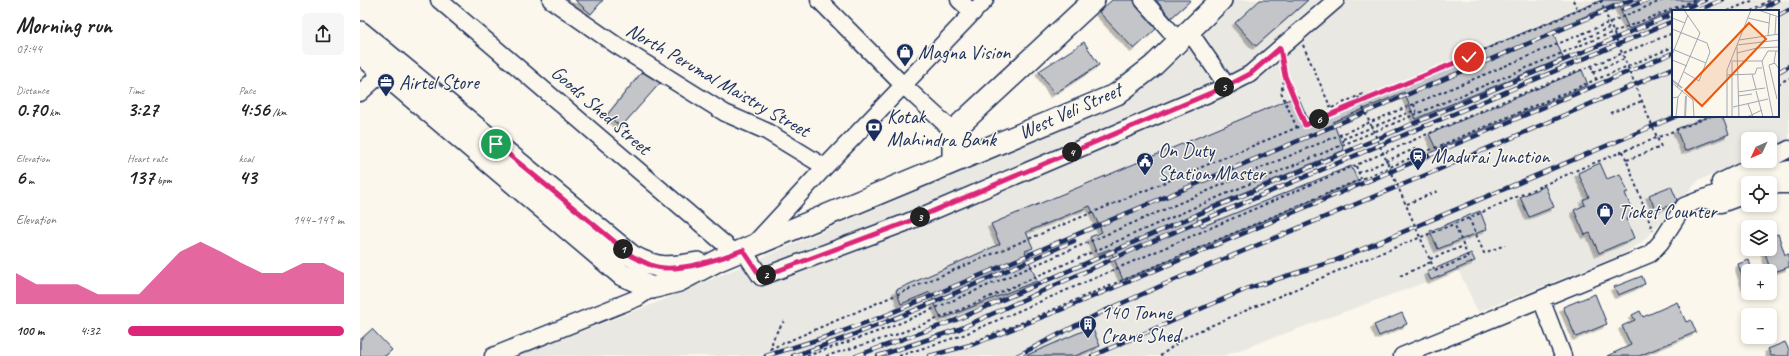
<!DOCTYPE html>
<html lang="en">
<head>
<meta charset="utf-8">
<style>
	body { margin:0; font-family:Caveat,sans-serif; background:#f6f6f6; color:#222; height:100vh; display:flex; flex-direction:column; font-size:15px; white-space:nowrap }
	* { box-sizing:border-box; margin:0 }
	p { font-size:13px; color:#767676 }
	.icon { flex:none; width:22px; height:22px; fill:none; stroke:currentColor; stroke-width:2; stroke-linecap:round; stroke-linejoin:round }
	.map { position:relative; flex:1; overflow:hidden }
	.panel { display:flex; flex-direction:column; background:#fff; width:360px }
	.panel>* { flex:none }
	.needle { width:26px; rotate:226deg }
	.buttons { position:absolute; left:1381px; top:132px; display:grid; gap:8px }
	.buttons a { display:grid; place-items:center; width:36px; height:36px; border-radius:6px; background:#fff; box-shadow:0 2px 6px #0003; font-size:20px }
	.pin { position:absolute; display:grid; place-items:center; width:34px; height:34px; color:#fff; margin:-17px; border:2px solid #fff; border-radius:50%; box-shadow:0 1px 4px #0007 }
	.km { position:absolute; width:20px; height:20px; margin:-10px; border-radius:50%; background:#222; color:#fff; font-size:11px; line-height:20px; text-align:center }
	.round { display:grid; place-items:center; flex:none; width:42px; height:42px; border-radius:6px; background:#f6f6f6 }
	.overview { display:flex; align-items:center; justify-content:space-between; height:68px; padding:0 16px }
	h1 { font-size:22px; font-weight:700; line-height:30px }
	.figures { display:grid; grid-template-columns:repeat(3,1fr); gap:6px; height:68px; padding:4px 16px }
	.figures div { display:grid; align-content:center }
	.figures b { font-size:20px; font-weight:700 }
	.figures small { font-size:11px; font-weight:400 }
	.figures p { font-size:11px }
	.chart { height:112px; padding:8px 16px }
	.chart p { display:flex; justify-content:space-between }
	.chart svg { width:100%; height:72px; margin-top:4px; fill:#db2777; opacity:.7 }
	ul { padding:0 16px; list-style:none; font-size:13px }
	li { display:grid; grid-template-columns:64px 48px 1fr; align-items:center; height:30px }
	li i { height:10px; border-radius:5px; background:#db2777 }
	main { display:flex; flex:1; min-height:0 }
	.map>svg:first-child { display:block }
	.built { fill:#eae8e2; fill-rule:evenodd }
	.building { fill:#c3c5c9; stroke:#1b2f5e; filter:url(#shadow) }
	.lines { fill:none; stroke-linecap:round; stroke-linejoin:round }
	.minor-casing { stroke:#1b2f5e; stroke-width:19 }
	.major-casing { stroke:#1b2f5e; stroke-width:24 }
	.path { stroke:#1b2f5e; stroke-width:2; stroke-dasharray:3 3; stroke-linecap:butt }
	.minor { stroke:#fbf7ec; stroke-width:16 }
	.major { stroke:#fbf7ec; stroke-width:21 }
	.rail-casing { stroke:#1b2f5e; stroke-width:4.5 }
	.rail { stroke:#fbf7ec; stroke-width:3; stroke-dasharray:9; stroke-linecap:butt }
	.path-bridge { stroke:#1b2f5e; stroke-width:2; stroke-dasharray:3 3; stroke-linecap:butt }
	.route-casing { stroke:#fff; stroke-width:8 }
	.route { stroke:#db2777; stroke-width:5 }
	.labels { text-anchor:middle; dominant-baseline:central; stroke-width:3; stroke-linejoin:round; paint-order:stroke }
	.poi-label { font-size:20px; fill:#1b2f5e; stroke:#fbf7ec; text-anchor:start }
	.street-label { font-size:20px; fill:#1b2f5e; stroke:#fbf7ec }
	.inset-river { fill:none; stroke:#afb3bb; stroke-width:2 }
	.inset-road { fill:none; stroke:#a1a7b3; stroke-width:1 }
	.view { fill:#e8590c; fill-opacity:0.15; stroke:#e8590c; stroke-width:2 }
	.inset-edge { fill:none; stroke:#1b2f5e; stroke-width:2 }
</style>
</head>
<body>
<main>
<section class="panel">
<div class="overview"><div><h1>Morning run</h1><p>07:44</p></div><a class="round"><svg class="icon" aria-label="share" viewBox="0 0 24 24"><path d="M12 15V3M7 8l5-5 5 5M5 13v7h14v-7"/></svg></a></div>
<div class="figures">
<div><p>Distance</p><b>0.70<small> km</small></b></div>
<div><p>Time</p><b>3:27</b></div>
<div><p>Pace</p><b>4:56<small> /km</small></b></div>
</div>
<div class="figures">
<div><p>Elevation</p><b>6<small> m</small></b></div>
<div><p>Heart rate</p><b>137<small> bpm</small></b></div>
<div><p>kcal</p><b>43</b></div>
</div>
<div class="chart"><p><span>Elevation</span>144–149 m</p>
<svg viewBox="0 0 160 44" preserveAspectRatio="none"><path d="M0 44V25L10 32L20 32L30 32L40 38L50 38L60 38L70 25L80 12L90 6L100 12L110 19L120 25L130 25L140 19L150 19L160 25V44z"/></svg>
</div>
<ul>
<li><b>100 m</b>4:32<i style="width:100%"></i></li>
</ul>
</section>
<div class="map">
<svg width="1429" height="356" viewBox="0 0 1429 356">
	<defs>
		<filter id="shadow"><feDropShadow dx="-3.5" dy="3.5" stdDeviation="0" flood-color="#0004"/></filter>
	</defs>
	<rect width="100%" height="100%" fill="#fbf7ec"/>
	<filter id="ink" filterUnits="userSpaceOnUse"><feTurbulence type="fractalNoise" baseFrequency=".025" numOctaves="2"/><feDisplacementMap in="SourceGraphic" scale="8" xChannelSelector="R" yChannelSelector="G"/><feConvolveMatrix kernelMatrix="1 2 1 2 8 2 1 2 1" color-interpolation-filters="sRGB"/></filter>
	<g filter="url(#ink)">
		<path class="built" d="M865,0H1429V140L1410,154V139H1388V161H1390L1339,180L1282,242L1261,255L1118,312L1098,269L1069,281L863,356H157L301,301L554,192L762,92ZM1313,11H1418V116H1313Z"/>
		<path class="building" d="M215,0H243L231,14Z
			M752,0H774L776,6L796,29L774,49L739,12Z
			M796,0H831L811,18Z
			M900,0H948L896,46L875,23Z
			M1242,0H1338L1269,29L1257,3L1192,30L1203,58L1055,119L1044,92L973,122L984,150L835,213L841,227L991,166L998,181L763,280L750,249L737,254L730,237L742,232L730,206L666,232L673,248L665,251L677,281L581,319L570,292L541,304L536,290L640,244L631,224L915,105L938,96L949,122Z
			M724,42L739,65L694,94L679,71Z
			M1222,70L1228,85L1076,149L1069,134Z
			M282,72L300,83L261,127L247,115Z
			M1350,116H1362L1369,134L1325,151L1316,129Z
			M1240,163L1247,179L1260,174L1268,192L1265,193L1274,215L1266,219L1274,238L1239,253L1230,233L1225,235L1214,210L1225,205L1223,200L1229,197L1218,173Z
			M1185,186L1194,207L1169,217L1160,197Z
			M1311,186L1317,200L1315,203L1296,211L1289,195Z
			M1120,211L1127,229L1078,249L1070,231Z
			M1418,234L1425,255L1429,254V267L1411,273L1404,249H1410V237Z
			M1111,253L1115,261L1071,280L1067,272Z
			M1389,260L1392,271H1388V287L1386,288L1378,264Z
			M1282,276L1285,284L1258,295L1254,287Z
			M1235,294L1247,324L1216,337L1203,307Z
			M1317,302L1326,322L1331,320L1336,332L1279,356H1247L1271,345L1262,326L1275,320L1272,315L1280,311L1283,317Z
			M1042,313L1047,324L1019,336L1014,325Z
			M732,327L740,346L715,356H665Z
			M12,329L32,350L25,356H0V340Z
			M1425,342L1429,350V356H1411L1408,349Z"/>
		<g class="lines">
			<g class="minor-casing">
				<path id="minor" d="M79,0L375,253
					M191,0L256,45L365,113L406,131L465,167
					M459,0L543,85L593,131
					M599,0L613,13
					M783,0L819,41
					M829,31L867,86
					M0,93L24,71
					M1410,159L1429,149
					M1360,182L1404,161
					M1410,187L1417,185H1429
					M1341,199L1361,204L1388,194
					M394,244L465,167L625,0
					M383,250L401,277L545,223L867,86L890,74L976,0
					M1181,299L1203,356
					M133,356L277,298L292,288
					M1042,356L1290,254L1301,242L1324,206L1398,177L1429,169"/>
			</g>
			<g class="major-casing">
				<path id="major" d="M0,32L272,256C297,270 310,268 338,263
					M0,53L262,275L292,288
					M593,162V131L734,0
					M292,288L319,281L359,260L383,250L757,94L793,66L861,0"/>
			</g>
			<path class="path" d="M1213,0L1218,11
				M1367,11L1394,0
				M1391,11L1410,0
				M1219,41L1251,27
				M943,45L973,113
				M923,63L925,76L921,92L937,128
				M1231,66L1236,79
				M1233,72L1264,59
				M925,77L945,125
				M1418,84L1429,78
				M1054,104L1057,114
				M972,108L998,96
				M1250,113L1282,101
				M980,134L984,144
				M983,139L1055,110
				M1263,151L1293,231
				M1267,160L1301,147
				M996,166L1001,179
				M998,173L1057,148
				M1047,204L1078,191
				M1109,218L1124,253L1145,245
				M1070,259L1104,246
				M1075,271L1108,257L1094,223
				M1040,276L1071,262
				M410,349L601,267L1244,0
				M412,356C409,342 416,333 424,321
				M447,356L531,327L922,159L1303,0
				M466,356L535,335L602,309L863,195L1221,45L1335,0
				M539,356L603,335L1144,101L1313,33
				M570,356L606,345L678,316L1313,47
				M800,356L827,336L996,263L1109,218L1224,167L1351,116"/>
			<use href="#minor" class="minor"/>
			<use href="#major" class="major"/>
			<g class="rail-casing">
				<path id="rail" d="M1263,9L1287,0
					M1319,11L1345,0
					M1336,11L1362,0
					M1398,11L1417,0
					M1418,16L1429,10
					M1418,72L1429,66
					M406,356L475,334L524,316L1271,0
					M433,356C529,325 621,281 714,241
					M496,356L596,320L820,222L1313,14
					M518,356L599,329L777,248L1313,21
					M569,356L614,344L708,307L1313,53
					M657,356L742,312L821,277L1080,169L1313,68
					M732,356L889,288L974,261L1317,116"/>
			</g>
			<use href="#rail" class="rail"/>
			<path class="path-bridge" d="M1240,0L1301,147
				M1003,94L998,96L1075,271"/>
		</g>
	</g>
	<g class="lines" filter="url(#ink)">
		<g class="route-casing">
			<path id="route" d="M136,144L272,256C280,260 288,265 297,267C320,272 361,259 383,250L401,277L545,223L867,86L890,74L920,48L925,76L945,125L1109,57"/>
		</g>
		<use href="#route" class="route"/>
	</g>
	<defs>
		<g id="shop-pin" transform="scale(0.9)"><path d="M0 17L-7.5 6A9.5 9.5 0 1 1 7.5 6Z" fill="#1b2f5e" stroke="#fbf7ec"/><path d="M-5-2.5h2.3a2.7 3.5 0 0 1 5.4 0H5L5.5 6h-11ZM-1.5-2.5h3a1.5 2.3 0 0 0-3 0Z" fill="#fff"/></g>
		<g id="office-pin" transform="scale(0.9)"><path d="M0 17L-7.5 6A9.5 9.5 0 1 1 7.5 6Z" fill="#1b2f5e" stroke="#fbf7ec"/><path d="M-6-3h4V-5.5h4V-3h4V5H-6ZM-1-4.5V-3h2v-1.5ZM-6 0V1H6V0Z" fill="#fff"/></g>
		<g id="bank-pin" transform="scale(0.9)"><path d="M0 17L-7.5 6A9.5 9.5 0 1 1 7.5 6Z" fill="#1b2f5e" stroke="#fbf7ec"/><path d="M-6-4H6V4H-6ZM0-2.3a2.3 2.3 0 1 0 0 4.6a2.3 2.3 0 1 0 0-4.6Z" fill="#fff"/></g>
		<g id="station-pin" transform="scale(0.9)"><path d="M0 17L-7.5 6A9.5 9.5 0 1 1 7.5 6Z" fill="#1b2f5e" stroke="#fbf7ec"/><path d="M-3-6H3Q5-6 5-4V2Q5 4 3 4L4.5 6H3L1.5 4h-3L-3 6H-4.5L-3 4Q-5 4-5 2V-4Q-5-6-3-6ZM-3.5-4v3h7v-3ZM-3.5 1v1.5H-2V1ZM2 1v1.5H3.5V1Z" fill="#fff"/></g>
		<g id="civic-pin" transform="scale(0.9)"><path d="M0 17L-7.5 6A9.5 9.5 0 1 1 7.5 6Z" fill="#1b2f5e" stroke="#fbf7ec"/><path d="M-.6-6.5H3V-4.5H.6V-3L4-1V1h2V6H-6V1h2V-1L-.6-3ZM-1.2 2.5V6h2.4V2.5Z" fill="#fff"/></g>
		<g id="building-pin" transform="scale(0.9)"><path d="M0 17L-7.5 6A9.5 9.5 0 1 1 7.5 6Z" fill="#1b2f5e" stroke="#fbf7ec"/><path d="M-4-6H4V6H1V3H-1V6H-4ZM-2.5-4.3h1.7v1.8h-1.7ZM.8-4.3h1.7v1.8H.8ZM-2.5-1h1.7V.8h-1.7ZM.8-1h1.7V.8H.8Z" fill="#fff"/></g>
	</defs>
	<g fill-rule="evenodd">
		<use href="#shop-pin" x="545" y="52"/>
		<use href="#office-pin" x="26" y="82"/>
		<use href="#bank-pin" x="514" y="127"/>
		<use href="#station-pin" x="1058" y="156"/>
		<use href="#civic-pin" x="785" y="161"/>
		<use href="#shop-pin" x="1245" y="211"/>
		<use href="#building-pin" x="728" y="324"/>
	</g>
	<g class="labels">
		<g class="poi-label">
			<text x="558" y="52">Magna Vision</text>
			<text x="39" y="82">Airtel Store</text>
			<text x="527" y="116">Kotak<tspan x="527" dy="23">Mahindra Bank</tspan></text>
			<text x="798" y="150">On Duty<tspan x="798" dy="23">Station Master</tspan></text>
			<text x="1071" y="156">Madurai Junction</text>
			<text x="1258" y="211">Ticket Counter</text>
			<text x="741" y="312">140 Tonne<tspan x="741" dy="23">Crane Shed</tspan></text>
		</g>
		<g class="street-label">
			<text transform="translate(358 80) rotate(30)">North Perumal Maistry Street</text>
			<text transform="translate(241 110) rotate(41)">Goods Shed Street</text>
			<text transform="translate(710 111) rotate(-24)">West Veli Street</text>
		</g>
	</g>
	<g transform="translate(1312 10)">
		<rect width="107" height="107" fill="#fbf7ec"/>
		<path class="inset-river" d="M0,70L10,78M13,107L14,86"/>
		<path class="inset-road" d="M86,0L107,7M0,8L13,13M76,8L97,13M0,19L25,29M103,25L104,7M96,26L98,4M67,30L79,0M67,30L107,24M65,35L107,30M65,37L67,107M0,39L34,53M104,41L102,52L107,59M65,43L85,38L107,37M0,45L16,5M0,50L15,56M60,50V107M61,51H90M103,53L97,55L105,89M12,62L27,71L38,42L35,33L25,29M80,64L84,79M55,65L83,64L85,58H90M0,73L21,90L22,107M5,77L28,23L12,0M84,81L91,107M66,82L93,78M66,86L80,84M0,88L6,87L11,80M76,94L81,107M61,97L96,89M4,107L6,87M55,107V60L67,30M75,107L90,100M101,107L90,51L96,41H107"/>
		<path class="view" d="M77,13L94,29L30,96L13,80Z"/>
		<rect width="107" height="107" class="inset-edge"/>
	</g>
</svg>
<div class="buttons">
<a><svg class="needle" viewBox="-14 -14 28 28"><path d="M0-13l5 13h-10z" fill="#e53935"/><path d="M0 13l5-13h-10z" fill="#767676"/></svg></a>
<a><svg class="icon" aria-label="locate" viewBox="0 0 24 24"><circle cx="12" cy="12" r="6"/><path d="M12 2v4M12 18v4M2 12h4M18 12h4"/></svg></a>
<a><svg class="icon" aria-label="layers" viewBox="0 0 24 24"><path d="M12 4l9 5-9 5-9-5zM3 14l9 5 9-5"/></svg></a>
<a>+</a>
<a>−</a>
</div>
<div class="pin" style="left:136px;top:144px;background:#1e9e55"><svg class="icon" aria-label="arrive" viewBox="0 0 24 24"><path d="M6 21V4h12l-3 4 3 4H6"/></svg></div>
<div class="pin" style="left:1109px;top:57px;background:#d93025"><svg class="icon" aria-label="check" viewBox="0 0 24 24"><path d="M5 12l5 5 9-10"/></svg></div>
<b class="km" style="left:263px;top:249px">1</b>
<b class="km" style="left:406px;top:275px">2</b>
<b class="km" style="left:560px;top:217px">3</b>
<b class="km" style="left:712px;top:152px">4</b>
<b class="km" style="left:864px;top:87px">5</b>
<b class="km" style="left:959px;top:119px">6</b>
</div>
</main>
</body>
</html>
